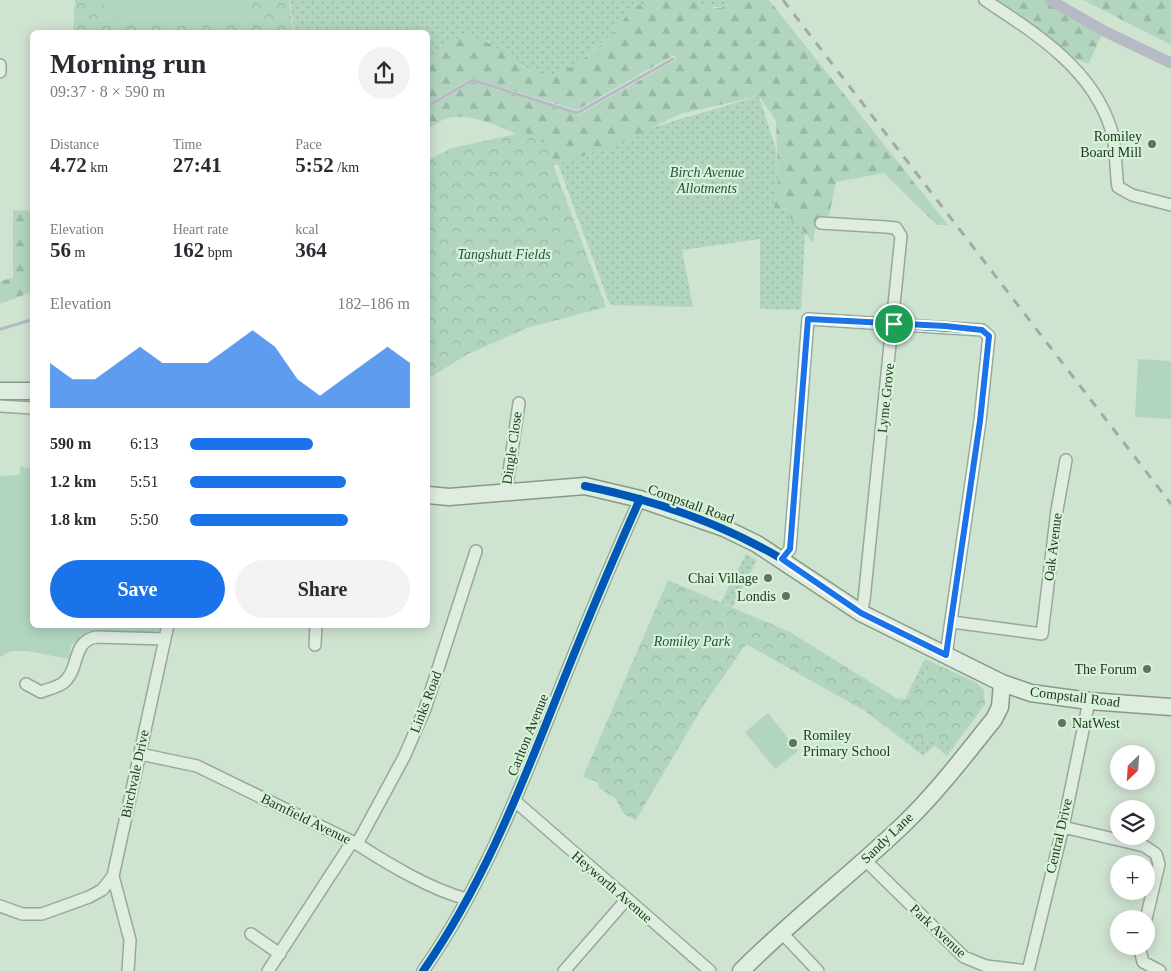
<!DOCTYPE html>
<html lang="en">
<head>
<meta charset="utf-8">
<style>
	body { margin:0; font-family:"Times New Roman",serif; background:#f2f2f3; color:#2b2b33; height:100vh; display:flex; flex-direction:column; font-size:19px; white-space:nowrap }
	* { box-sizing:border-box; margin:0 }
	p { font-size:16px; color:#7c7c81 }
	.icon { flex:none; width:28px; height:28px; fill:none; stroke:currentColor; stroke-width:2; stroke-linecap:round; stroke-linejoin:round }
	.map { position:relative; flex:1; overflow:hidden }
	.side { position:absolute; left:30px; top:30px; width:400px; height:598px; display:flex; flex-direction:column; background:#fff; border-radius:8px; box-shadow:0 2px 12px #0003 }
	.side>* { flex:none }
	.needle { width:32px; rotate:205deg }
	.buttons { position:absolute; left:1110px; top:745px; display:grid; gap:10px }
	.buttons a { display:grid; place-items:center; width:45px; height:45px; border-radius:50%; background:#fff; box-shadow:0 2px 12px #0003; font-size:25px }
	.pin { position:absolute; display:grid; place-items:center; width:42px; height:42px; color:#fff; margin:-21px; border:2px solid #fff; border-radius:50%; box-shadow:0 1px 5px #0007 }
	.round { display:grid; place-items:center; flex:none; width:52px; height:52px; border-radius:26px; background:#f2f2f3 }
	.overview { display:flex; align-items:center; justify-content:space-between; height:85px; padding:0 20px }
	h1 { font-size:28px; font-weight:700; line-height:38px }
	.figures { display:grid; grid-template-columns:repeat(3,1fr); gap:8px; height:85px; padding:5px 20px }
	.figures div { display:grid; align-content:center }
	.figures b { font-size:21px; font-weight:700 }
	.figures small { font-size:14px; font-weight:400 }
	.figures p { font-size:14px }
	.chart { height:140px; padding:10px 20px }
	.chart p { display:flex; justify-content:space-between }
	.chart svg { width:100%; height:90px; margin-top:5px; fill:#1a73e8; opacity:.7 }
	.cta { display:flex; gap:10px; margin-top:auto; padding:10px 20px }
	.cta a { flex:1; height:58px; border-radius:30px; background:#1a73e8; color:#fff; font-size:20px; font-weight:700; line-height:58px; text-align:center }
	.cta a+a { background:#f2f2f3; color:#2b2b33 }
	ul { padding:0 20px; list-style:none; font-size:16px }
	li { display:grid; grid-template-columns:80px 60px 1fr; align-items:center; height:38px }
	li i { height:12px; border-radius:6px; background:#1a73e8 }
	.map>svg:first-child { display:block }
	.grass { fill:url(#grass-dots) }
	.forest { fill:url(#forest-firs) }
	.park { fill:url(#park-crowns) }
	.pitch { fill:#b2d5c0 }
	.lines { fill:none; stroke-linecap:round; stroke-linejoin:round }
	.stream { stroke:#b5bac4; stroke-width:3 }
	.canal { stroke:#b5bac4; stroke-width:11 }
	.street-casing { stroke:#98a898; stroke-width:14 }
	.secondary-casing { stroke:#899888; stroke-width:19 }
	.street { stroke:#dfece0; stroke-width:11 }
	.secondary { stroke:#dfece0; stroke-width:16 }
	.rail { stroke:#a0aca1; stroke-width:3; stroke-dasharray:9 9; stroke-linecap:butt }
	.cycleway-casing { stroke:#d6f3d8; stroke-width:11 }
	.cycleway { stroke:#0057b8; stroke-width:8 }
	.route-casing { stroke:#fff; stroke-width:10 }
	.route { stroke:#1a73e8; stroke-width:6 }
	.poi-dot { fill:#5f735e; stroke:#d6f3d8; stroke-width:2 }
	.labels { text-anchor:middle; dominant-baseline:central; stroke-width:4.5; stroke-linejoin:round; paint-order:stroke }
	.poi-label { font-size:14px; fill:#233720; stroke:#d6f3d8; text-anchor:end }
	.park-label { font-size:14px; font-style:italic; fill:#285242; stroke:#d6f3d8 }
	.street-label { font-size:14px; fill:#233720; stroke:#d6f3d8 }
</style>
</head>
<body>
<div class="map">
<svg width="1171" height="971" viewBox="0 0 1171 971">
	<defs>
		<pattern id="grass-dots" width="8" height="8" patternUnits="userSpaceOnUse" patternTransform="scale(1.25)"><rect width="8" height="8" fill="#b2d5c0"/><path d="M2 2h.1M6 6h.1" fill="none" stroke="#99b7a5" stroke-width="1.8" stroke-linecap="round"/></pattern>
		<pattern id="forest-firs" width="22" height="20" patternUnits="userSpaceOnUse" patternTransform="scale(1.25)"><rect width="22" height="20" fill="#b2d5c0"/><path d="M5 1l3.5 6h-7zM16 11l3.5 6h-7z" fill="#99b7a5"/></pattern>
		<pattern id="park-crowns" width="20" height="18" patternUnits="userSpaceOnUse" patternTransform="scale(1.25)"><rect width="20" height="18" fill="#b2d5c0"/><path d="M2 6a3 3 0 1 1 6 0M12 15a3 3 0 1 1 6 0" fill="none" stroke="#99b7a5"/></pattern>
	</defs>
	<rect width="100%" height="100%" fill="#cfe3d1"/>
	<path class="grass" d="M290,0H733L724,7H708L689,1L635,7L612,34L573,68L552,75H538L502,54L488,41L456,40L428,65V32H294Z
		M759,96L776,150L778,180L774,208L806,214L801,310L760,309V239L682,250L693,307L610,305L555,156Z
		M746,554L757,560L733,607L721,602Z
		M925,659L930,666L922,684L905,699Z
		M893,732L908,734L925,742L944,738L952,749L947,756L935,745L923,756Z"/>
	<path class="forest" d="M733,0H769L948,225H937L884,173L836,182L829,216H821L816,223L813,243L798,224L791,219L788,210L774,208L778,180L776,121L759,96L680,114L618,144L553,166C548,161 544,154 538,149C520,133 472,111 448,118C441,120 434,125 428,129V108L472,82L578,115L676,60L674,55L577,110L471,78L428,104V65C436,58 446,44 456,40C486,26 511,66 537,74C562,82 595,50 612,34C620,27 625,15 634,8C644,0 678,0 690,1C700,3 713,11 724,7C727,6 730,2 733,0Z
		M985,0H1050L1104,31L1088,64L1058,51Z
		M1083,0H1171V45Z
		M13,210L32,211V292L0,304V281L13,278Z"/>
	<path class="park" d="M75,0H289L293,32H73Z
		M525,132L545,143L606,307L527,328L468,354L429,378L428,160L452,148Z
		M668,580L790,632L896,698L905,699L922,684L930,666L925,659L977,683L984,690L985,704L952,749L944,738L925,742L908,734L893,732L865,711L746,644L703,706L636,820L624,814L615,798L599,788L598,782L583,777Z"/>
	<path class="pitch" d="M104,0H249L247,25L104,17Z
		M1138,359L1171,361V419L1135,417Z
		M20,467L32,468V625H161L159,635L83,637L71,646L69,659L27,651H11L0,657V476L20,475Z
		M768,713L798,751L775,769L745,732Z"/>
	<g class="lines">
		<path class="stream" d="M428,106L472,80L577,113L673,59
			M1,329L31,320L32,314"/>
		<path class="canal" d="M1050,0L1104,31L1171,63"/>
		<g class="street-casing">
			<path id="street" d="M985,0C1035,33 1092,68 1111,129C1117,147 1115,169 1118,187L1132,195L1171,205
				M0,65V72
				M821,223L886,227L896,228L901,236L864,600L861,613
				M0,406L32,408
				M506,492L519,403
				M782,559L790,549L808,319L982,330L989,336L980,421L946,655
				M952,622L1042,634L1057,510L1066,460
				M315,645L316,625
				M26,684L41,692C48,689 58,687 63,683C81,668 71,642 96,637L165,639
				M140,754L197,766L357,844C390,865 428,888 466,899
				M515,801L710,971
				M1063,827L1144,846L1156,854L1159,864L1146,919
				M357,844L404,757L425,709L476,551
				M865,860L964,957L986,966L1028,971
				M0,906L22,914H42L89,897L102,890L113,876
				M781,932L818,971
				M251,934L280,954
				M1139,946L1143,962L1160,971
				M128,971L130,940L113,876L168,625
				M268,971L352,842
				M423,971C479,891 516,800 552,709C580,638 609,568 640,499
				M564,971L626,900
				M1028,971L1063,827L1089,701"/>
		</g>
		<g class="secondary-casing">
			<path id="secondary" d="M0,391H32
				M428,495L449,497L585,486L640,499L724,528L757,544L861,613L1002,683L1031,693L1089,701L1171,707
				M741,971C793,919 852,874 905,823C937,792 966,754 994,719L1000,707L1002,683"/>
		</g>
		<use href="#street" class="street"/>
		<use href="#secondary" class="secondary"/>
		<path class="rail" d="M783,0L1171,504"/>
		<g class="cycleway-casing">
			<path id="cycleway" d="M585,486C654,500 721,523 782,559L790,549L808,319L982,330L989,336L980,421L946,655
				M423,971C479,891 516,800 552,709C580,638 609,568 640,499"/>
		</g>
		<use href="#cycleway" class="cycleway"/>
	</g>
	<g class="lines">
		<g class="route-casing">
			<path id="route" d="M808,319L945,326L982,330L989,336L980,421L946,655L861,613L782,559L790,549Z"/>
		</g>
		<use href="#route" class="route"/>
	</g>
	<g class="poi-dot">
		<circle cx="1152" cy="144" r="5"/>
		<circle cx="768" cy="578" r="5"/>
		<circle cx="786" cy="596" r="5"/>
		<circle cx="1147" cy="669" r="5"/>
		<circle cx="1062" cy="723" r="5"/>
		<circle cx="793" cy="743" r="5"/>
	</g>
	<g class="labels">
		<g class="poi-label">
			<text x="1142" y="136">Romiley<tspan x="1142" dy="16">Board Mill</tspan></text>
			<text x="758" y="578">Chai Village</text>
			<text x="776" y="596">Londis</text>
			<text x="1137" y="669">The Forum</text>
			<text x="1072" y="723" text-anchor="start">NatWest</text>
			<text x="803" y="735" text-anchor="start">Romiley<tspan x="803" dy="16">Primary School</tspan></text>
		</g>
		<g class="park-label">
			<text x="707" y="172">Birch Avenue<tspan x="707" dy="16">Allotments</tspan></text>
			<text x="504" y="254">Tangshutt Fields</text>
			<text x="692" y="641">Romiley Park</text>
		</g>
		<g class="street-label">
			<text transform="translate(886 398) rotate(-84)">Lyme Grove</text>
			<text transform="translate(512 448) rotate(-82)">Dingle Close</text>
			<text transform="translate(691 504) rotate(20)">Compstall Road</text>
			<text transform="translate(1053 547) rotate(-83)">Oak Avenue</text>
			<text transform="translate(1075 697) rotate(7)">Compstall Road</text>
			<text transform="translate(426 702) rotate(-69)">Links Road</text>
			<text transform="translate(528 735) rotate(-68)">Carlton Avenue</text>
			<text transform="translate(135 774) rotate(-78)">Birchvale Drive</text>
			<text transform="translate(306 819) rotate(26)">Barnfield Avenue</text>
			<text transform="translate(1059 836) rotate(-77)">Central Drive</text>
			<text transform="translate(887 838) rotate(-44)">Sandy Lane</text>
			<text transform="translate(612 887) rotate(41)">Heyworth Avenue</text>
			<text transform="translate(938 931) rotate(43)">Park Avenue</text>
		</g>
	</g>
</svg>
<div class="buttons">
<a><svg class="needle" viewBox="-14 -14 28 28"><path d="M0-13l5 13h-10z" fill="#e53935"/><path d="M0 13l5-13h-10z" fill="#7c7c81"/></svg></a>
<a><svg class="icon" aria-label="layers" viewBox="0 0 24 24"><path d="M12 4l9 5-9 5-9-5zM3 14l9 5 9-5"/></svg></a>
<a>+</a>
<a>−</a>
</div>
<div class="pin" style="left:894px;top:324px;background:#1e9e55"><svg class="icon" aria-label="arrive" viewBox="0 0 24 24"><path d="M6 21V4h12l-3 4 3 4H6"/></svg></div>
<section class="side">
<div class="overview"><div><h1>Morning run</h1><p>09:37 · 8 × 590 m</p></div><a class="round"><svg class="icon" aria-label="share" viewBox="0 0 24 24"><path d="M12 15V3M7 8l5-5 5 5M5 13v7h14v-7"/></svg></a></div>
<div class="figures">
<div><p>Distance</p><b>4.72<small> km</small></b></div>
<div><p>Time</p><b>27:41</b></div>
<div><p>Pace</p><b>5:52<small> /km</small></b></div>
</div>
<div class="figures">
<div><p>Elevation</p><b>56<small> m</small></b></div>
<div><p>Heart rate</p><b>162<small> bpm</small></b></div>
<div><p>kcal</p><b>364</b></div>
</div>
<div class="chart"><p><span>Elevation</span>182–186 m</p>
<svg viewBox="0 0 160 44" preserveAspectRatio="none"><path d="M0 44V22L10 30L20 30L30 22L40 14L50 22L60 22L70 22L80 14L90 6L100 14L110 30L120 38L130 30L140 22L150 14L160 22V44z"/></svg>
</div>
<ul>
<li><b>590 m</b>6:13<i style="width:56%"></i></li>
<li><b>1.2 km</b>5:51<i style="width:71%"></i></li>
<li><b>1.8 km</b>5:50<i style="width:72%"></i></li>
</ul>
<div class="cta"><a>Save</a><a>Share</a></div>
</section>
</div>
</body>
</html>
